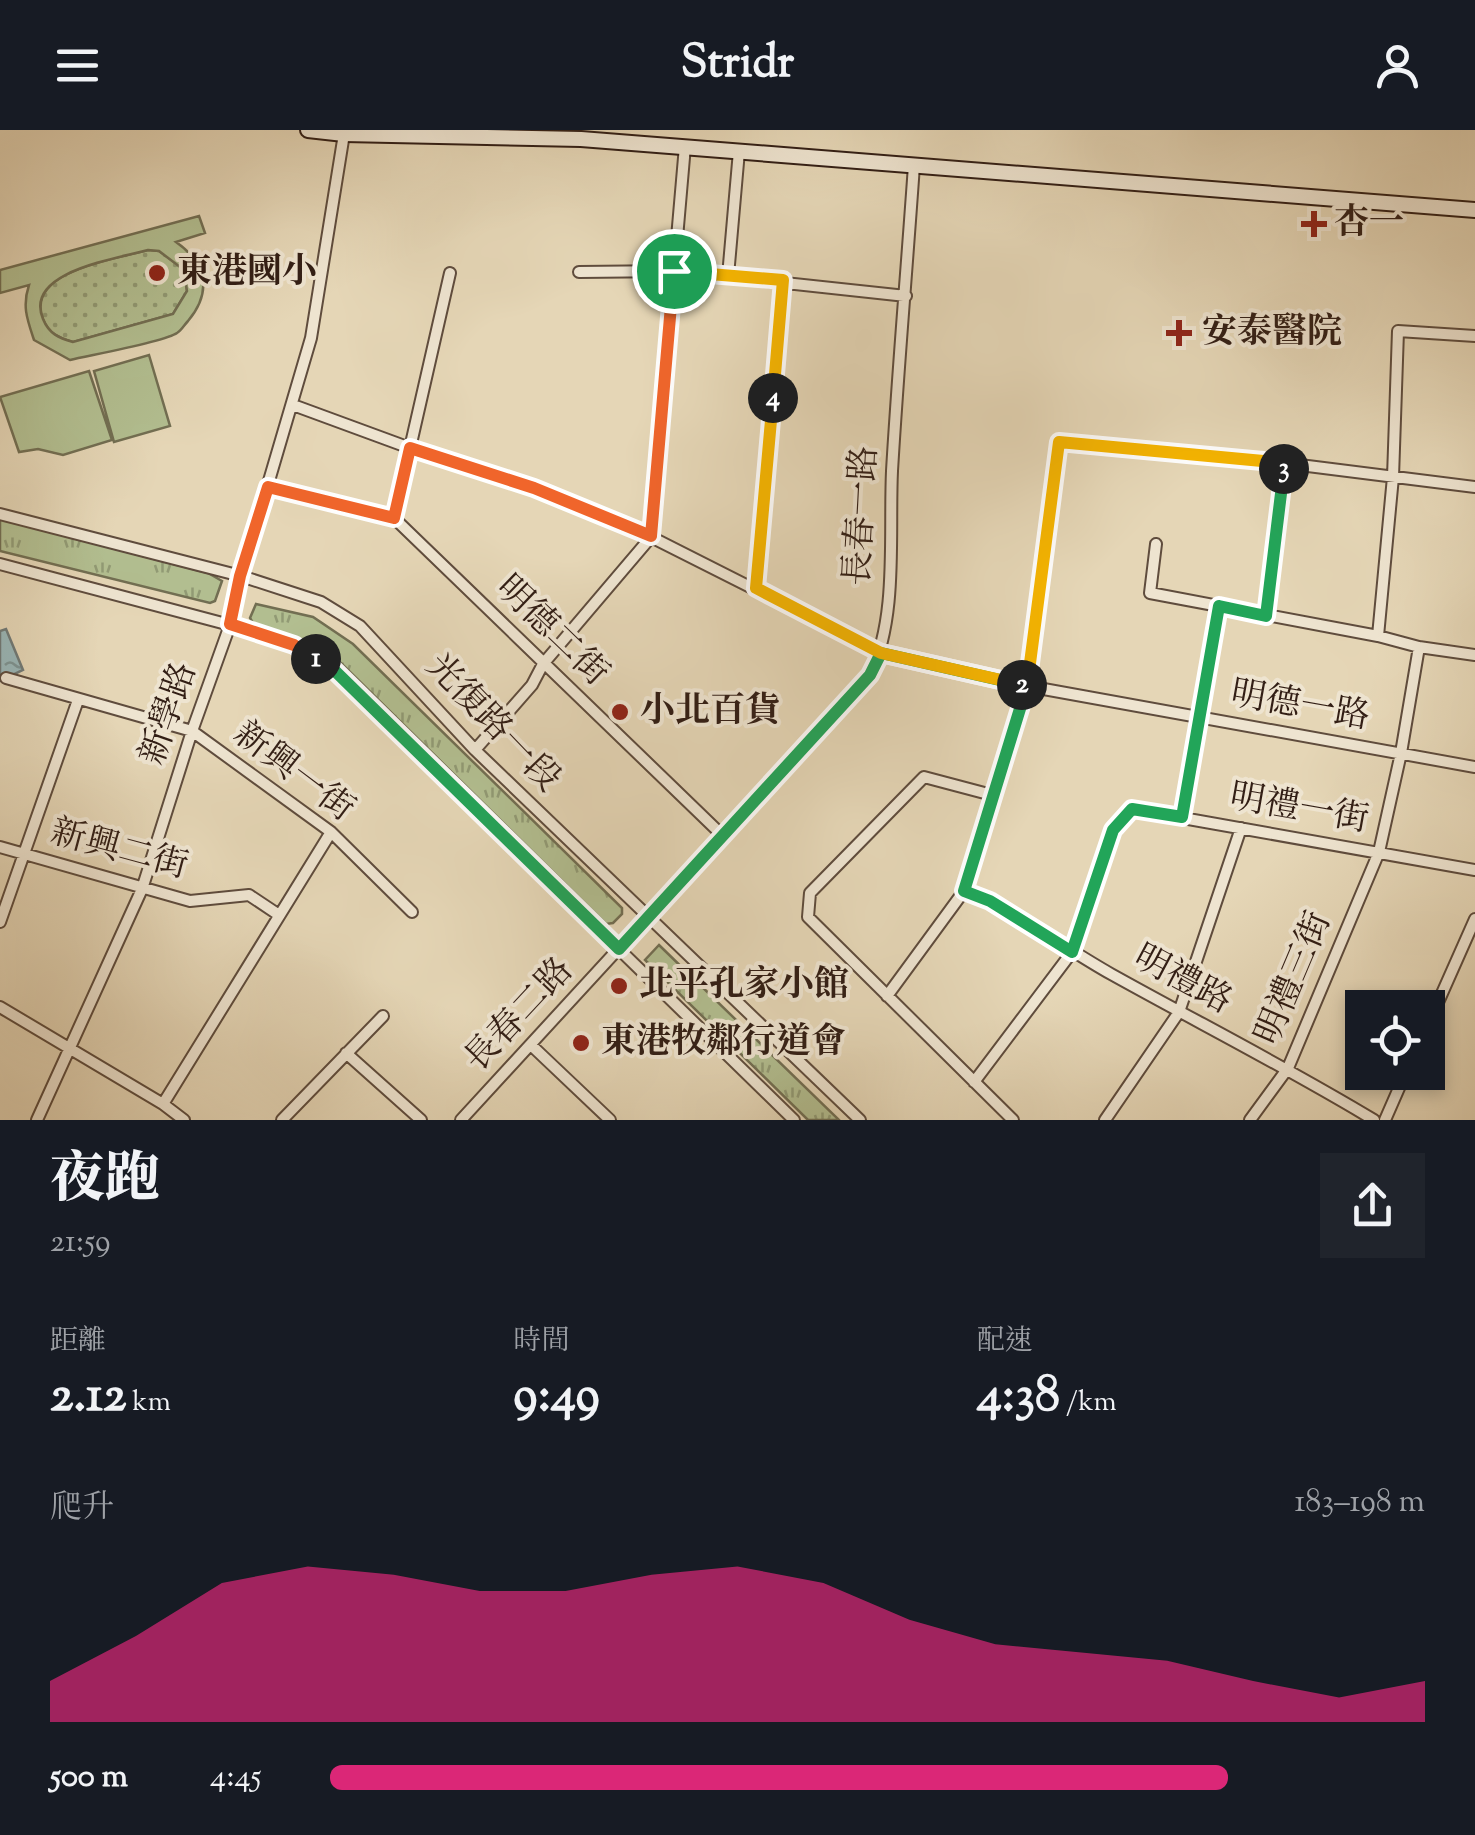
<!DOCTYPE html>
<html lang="zh-TW">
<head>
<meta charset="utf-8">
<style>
	body { margin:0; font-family:"Sorts Mill Goudy","Noto Serif TC",serif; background:#20242c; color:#f1f3f6; height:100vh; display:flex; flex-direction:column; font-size:38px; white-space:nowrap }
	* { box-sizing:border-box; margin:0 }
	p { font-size:32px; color:#9ea1a6 }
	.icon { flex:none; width:55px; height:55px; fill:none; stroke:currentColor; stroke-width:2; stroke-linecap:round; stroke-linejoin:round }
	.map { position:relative; height:990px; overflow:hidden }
	.sheet { display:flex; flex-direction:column; background:#171b24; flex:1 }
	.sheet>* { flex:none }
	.fabs { position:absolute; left:1345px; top:860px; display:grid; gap:20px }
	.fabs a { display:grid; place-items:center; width:100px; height:100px; border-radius:0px; background:#171b24; box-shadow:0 5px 15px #0003; font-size:50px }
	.pin { position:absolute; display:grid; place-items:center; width:85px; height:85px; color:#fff; margin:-42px; border:5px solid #fff; border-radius:50%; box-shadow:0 2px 10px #0007 }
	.km { position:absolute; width:50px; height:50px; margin:-25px; border-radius:50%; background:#222; color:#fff; font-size:28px; line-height:50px; text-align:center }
	.round { display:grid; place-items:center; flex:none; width:105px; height:105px; border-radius:0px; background:#20242c }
	.head { display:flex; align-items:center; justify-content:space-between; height:170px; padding:0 50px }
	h1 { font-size:55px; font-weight:800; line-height:75px }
	.metrics { display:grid; grid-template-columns:repeat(3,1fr); gap:15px; height:170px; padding:10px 50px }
	.metrics div { display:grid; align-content:center }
	.metrics b { font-size:50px; font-weight:800 }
	.metrics small { font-size:28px; font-weight:400 }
	.metrics p { font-size:28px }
	.chart { height:280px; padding:20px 50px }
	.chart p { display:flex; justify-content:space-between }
	.chart svg { width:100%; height:180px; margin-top:10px; fill:#db2777; opacity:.7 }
	ul { padding:0 50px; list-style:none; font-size:32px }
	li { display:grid; grid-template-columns:160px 120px 1fr; align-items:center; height:75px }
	li i { height:25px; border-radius:12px; background:#db2777 }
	header { display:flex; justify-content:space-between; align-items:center; height:130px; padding:0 50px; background:#171b24; font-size:45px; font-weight:800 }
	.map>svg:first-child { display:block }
	.grass { fill:url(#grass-dots); stroke:#726e52; stroke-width:2.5 }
	.park { fill:url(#park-tufts); stroke:#726e52; stroke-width:2.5 }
	.pitch { fill:#b2be90; stroke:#726e52; stroke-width:2.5; fill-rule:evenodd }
	.water { fill:url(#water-ripples); stroke:#707a77; stroke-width:2.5 }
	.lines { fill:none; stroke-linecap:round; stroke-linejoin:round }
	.minor-casing { stroke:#5f4c3d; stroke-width:14 }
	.secondary-casing { stroke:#321e15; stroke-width:18 }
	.minor { stroke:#eee4d0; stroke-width:10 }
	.secondary { stroke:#eee4d0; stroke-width:14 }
	.split-1-casing { stroke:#fff; stroke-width:20 }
	.split-2-casing { stroke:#fff; stroke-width:20 }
	.split-3-casing { stroke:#fff; stroke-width:20 }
	.split-4-casing { stroke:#fff; stroke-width:20 }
	.split-5-casing { stroke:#fff; stroke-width:20 }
	.split-1 { stroke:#f0652b; stroke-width:12 }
	.split-2 { stroke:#22a559; stroke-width:12 }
	.split-3 { stroke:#22a559; stroke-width:12 }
	.split-4 { stroke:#f5b400; stroke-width:12 }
	.split-5 { stroke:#f5b400; stroke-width:12 }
	.poi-dot { fill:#8f2418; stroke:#eee4d0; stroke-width:4 }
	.labels { text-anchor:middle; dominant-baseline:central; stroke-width:8; stroke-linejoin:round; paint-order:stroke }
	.poi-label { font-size:35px; font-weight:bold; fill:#321e15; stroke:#eee4d0; text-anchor:start }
	.street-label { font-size:35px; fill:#321e15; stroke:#eee4d0 }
</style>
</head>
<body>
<header><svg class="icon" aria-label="menu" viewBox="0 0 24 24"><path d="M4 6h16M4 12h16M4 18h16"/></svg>Stridr<svg class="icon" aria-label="person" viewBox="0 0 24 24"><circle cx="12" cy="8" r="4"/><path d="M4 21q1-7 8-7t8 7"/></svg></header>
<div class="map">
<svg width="1475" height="990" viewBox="0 0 1475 990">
	<defs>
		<pattern id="grass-dots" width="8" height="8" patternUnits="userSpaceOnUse" patternTransform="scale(2.5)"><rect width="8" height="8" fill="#b2be90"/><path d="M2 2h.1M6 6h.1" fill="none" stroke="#919a74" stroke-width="1.8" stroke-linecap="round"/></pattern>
		<pattern id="park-tufts" width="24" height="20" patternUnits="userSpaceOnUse" patternTransform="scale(2.5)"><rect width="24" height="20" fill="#b2be90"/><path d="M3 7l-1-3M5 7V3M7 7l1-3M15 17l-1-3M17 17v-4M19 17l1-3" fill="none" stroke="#919a74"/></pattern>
		<pattern id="water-ripples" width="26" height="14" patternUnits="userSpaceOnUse" patternTransform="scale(2.5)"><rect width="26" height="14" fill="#99b7b8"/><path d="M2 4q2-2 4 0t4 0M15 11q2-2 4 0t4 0" fill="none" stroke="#7d9494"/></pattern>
	</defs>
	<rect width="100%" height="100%" fill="#e5d6b6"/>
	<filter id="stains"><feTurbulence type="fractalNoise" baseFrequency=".002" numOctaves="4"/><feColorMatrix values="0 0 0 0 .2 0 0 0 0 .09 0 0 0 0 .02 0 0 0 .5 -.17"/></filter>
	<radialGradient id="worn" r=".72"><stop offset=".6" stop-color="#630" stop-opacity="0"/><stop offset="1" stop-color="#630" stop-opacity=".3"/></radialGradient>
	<path class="grass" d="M148,120L159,121L184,139L187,161L173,184L73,212C59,208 49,204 43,189C24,141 117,129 148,120Z"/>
	<path class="park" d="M0,389L208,443L222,451L215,471L210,473L0,421Z
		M256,474L313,487L353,514L622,778V784L613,793L606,794L341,533L304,511L253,493L250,488Z
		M659,815L839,990H808L645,830Z"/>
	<path class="pitch" d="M199,86L205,103L176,112C206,133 213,161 188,191C184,195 182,200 177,203C164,212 91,225 70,230L34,210C27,189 22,176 29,155L0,163V140ZM148,120L159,121L184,140L187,161L173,184L73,212C59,208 49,204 43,189C23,141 117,129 148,120Z
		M149,225L170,296L114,312L94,241Z
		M89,241L112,310L63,325L38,319L19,322L0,267Z"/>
	<path class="water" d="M6,499L23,540L0,551V501Z"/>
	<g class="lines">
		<g class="minor-casing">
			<path id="minor" d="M579,142L674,141L906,166
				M450,143L394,388L722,705
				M728,146L739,21
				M293,275L410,318L534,358L651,407L881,523L1027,556L1475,637
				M268,357L394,388
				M0,384L241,446L321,472L360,496L475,620L860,990
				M1156,414L1150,463L1378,506L1419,517L1475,525
				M0,434L230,495L294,515L332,539L794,990
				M756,459L783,151
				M1267,486L1284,333
				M1378,506L1393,347L1398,201L1475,206
				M6,548L192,601L331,702L412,782
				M475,620L532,555L543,534L651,407L685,16
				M992,665L924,647L810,763L808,787L1013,990
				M1182,687L1219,476
				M0,717L190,771L249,765L279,785
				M964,761C1016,781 1063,817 1111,844C1199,893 1288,938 1374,990
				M0,792L78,570
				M887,866L964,761L1027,556L1059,312L1284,333L1475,357
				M0,877L163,974L184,990
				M1428,895L1475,789
				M531,915L610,990
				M346,923L421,990
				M974,952L1072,822L1113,700L1132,679L1475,740
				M163,974L331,702
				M37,990L142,759L192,601L230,495L241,446L311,208L344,4
				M282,990L383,886
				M461,990L870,545C898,488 889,405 892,341C898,239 907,137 914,35
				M1105,990L1179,882L1241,698
				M1250,990L1288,938L1379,722L1401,623L1419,517
				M1385,990L1406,942"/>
		</g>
		<g class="secondary-casing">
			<path id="secondary" d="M308,0L344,4L581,9L1475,80"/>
		</g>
		<use href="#minor" class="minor"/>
		<use href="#secondary" class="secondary"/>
	</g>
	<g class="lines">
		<g class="split-1-casing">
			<path id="split-1" d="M316,529L294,515L230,494L240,446L268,357L394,388L410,318L534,358L651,406L674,141"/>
		</g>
		<g class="split-2-casing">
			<path id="split-2" d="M316,529L332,538L619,819L870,545L881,523L1022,555"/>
		</g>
		<g class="split-3-casing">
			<path id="split-3" d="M1022,555L1027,556L964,761L990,771L1072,822L1113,700L1132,679L1182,687L1219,476L1266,486L1284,339"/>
		</g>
		<g class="split-4-casing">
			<path id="split-4" d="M773,268L756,458L881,523L1027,556L1059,312L1284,333V339"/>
		</g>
		<g class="split-5-casing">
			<path id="split-5" d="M674,141L783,150L773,268"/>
		</g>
		<use href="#split-1" class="split-1"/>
		<use href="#split-2" class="split-2"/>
		<use href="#split-3" class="split-3"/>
		<use href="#split-4" class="split-4"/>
		<use href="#split-5" class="split-5"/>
	</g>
	<g class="poi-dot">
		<path d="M1309 79h10v10h10v10h-10v10h-10v-10h-10v-10h10z"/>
		<circle cx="157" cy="143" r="10"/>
		<path d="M1174 188h10v10h10v10h-10v10h-10v-10h-10v-10h10z"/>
		<circle cx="620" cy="582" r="10"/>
		<circle cx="619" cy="856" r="10"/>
		<circle cx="581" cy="913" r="10"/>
	</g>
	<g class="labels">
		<g class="poi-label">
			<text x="1334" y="94">杏一</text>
			<text x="177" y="143">東港國小</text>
			<text x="1202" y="203">安泰醫院</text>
			<text x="640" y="582">小北百貨</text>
			<text x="639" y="856">北平孔家小館</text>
			<text x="601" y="913">東港牧鄰行道會</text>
		</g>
		<g class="street-label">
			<text transform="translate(863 386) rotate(-87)">長春一路</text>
			<text transform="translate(551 502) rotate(44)">明德二街</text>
			<text transform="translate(1300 577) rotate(10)">明德一路</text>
			<text transform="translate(170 584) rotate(-71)">新學路</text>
			<text transform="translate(492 594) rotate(46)">光復路一段</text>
			<text transform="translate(293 643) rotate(37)">新興一街</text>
			<text transform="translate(1299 680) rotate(10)">明禮一街</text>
			<text transform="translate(119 721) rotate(15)">新興二街</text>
			<text transform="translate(1295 849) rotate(-67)">明禮三街</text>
			<text transform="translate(1182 851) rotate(28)">明禮路</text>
			<text transform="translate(520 886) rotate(-47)">長春二路</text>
		</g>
	</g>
	<rect width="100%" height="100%" filter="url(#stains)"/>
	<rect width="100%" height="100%" fill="url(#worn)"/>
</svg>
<div class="fabs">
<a><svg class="icon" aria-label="locate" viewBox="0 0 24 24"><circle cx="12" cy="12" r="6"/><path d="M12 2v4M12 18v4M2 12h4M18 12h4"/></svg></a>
</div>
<div class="pin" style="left:674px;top:141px;background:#1e9e55"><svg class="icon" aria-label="arrive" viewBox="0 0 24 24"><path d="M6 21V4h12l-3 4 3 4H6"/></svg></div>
<b class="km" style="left:316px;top:529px">1</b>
<b class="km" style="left:1022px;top:555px">2</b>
<b class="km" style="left:1284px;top:339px">3</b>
<b class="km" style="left:773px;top:268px">4</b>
</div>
<section class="sheet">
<div class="head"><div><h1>夜跑</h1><p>21:59</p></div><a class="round"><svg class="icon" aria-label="share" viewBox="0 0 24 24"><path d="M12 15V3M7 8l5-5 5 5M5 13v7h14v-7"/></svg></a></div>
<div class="metrics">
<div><p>距離</p><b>2.12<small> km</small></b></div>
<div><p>時間</p><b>9:49</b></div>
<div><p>配速</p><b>4:38<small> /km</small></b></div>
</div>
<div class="chart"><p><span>爬升</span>183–198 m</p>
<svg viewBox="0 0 160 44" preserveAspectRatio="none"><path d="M0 44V34L10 23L20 10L30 6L40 8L50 12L60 12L70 8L80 6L90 10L100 19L110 25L120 27L130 29L140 34L150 38L160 34V44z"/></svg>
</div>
<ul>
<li><b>500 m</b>4:45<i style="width:82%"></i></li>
</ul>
</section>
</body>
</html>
